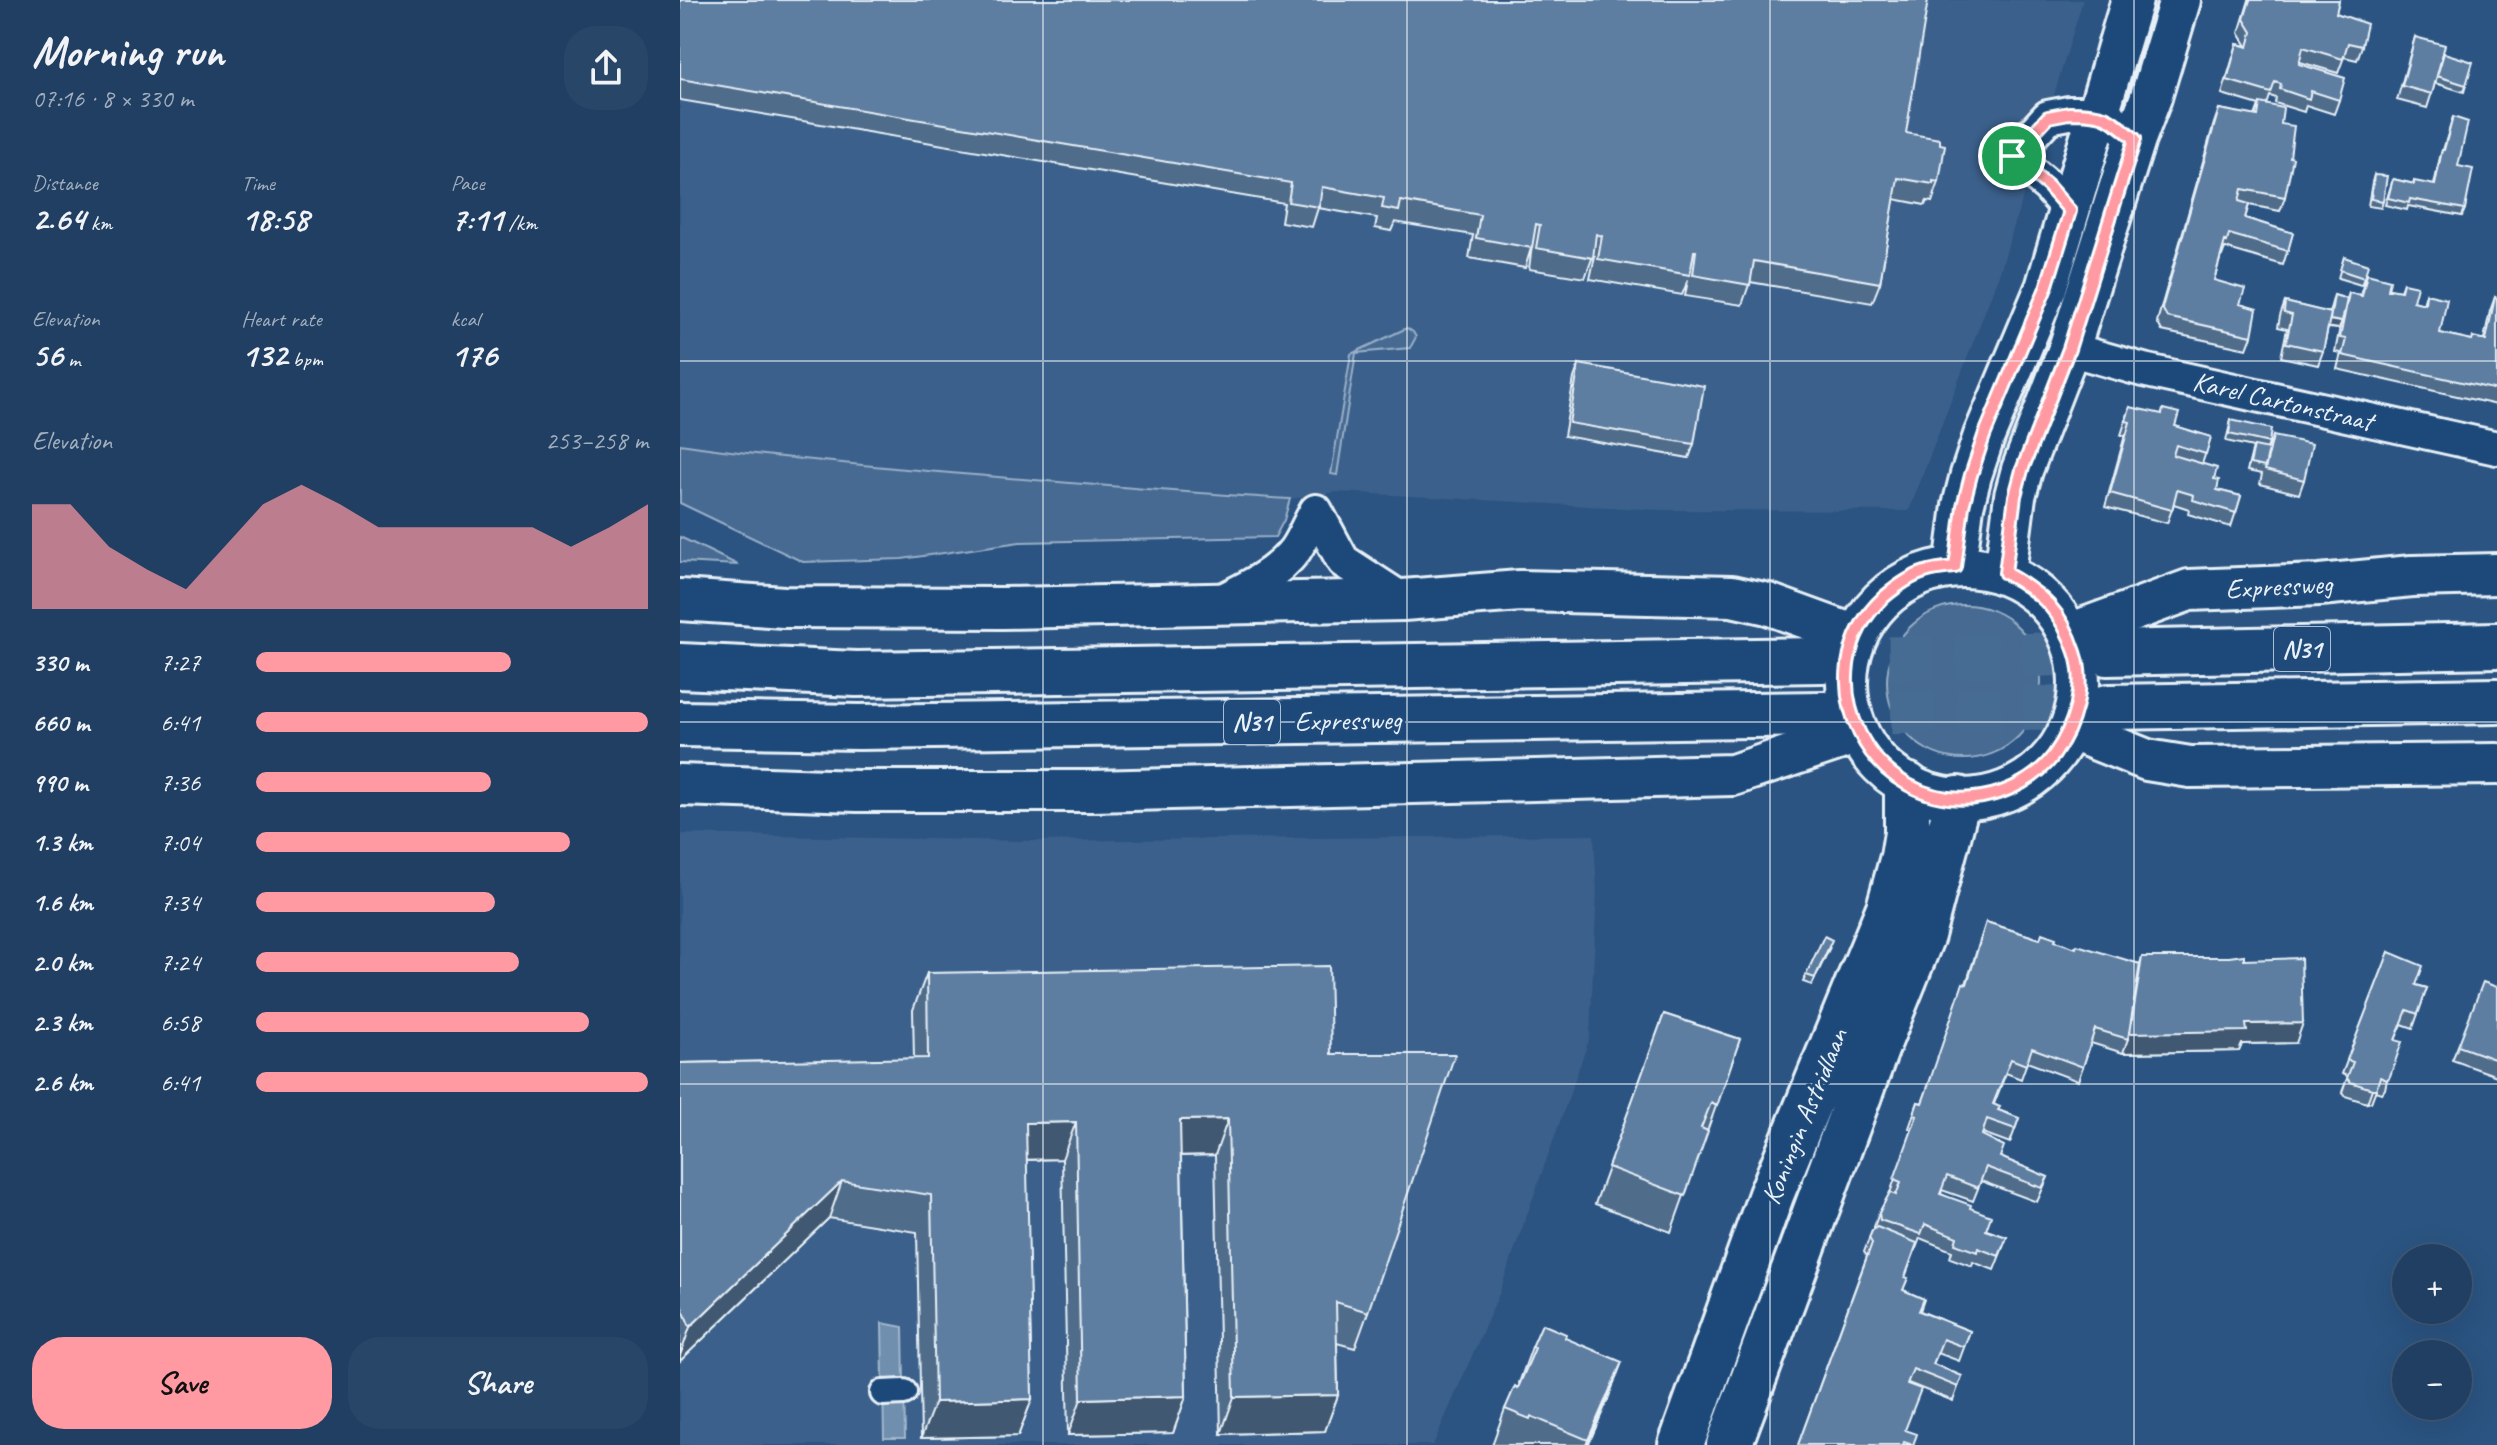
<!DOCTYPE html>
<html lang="en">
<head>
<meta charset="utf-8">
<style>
	body { margin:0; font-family:Caveat,sans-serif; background:#284668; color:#f1f3f6; height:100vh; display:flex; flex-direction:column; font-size:30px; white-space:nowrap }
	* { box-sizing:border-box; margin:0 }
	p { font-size:26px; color:#a2afbe }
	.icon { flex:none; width:44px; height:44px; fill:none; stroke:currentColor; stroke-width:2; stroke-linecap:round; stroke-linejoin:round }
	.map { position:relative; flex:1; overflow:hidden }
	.drawer { display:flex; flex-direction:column; background:#203f62; width:680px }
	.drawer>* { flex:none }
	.controls { position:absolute; left:1712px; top:1244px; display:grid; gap:16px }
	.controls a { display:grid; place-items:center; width:80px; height:80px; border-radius:50%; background:#203f62; box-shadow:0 8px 32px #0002,0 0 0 2px #3d5877; font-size:40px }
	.pin { position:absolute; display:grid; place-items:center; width:68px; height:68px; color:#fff; margin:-34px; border:4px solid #fff; border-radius:50%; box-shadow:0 2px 8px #0007 }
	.round { display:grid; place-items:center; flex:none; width:84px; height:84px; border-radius:32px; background:#284668 }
	.overview { display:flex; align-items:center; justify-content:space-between; height:136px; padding:0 32px }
	h1 { font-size:44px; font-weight:700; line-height:60px }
	.stats { display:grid; grid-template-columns:repeat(3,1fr); gap:12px; height:136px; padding:8px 32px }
	.stats div { display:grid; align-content:center }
	.stats b { font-size:34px; font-weight:700 }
	.stats small { font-size:22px; font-weight:400 }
	.stats p { font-size:22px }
	.chart { height:224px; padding:16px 32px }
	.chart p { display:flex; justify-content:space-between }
	.chart svg { width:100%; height:144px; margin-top:8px; fill:#ff9aa2; opacity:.7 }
	.primary-button { display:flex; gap:16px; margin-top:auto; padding:16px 32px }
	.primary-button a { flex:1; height:92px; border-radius:32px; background:#ff9aa2; color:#111; font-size:32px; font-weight:700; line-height:92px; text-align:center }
	.primary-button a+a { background:#284668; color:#f1f3f6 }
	ul { padding:0 32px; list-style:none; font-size:26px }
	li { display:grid; grid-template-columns:128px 96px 1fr; align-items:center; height:60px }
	li i { height:20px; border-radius:10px; background:#ff9aa2 }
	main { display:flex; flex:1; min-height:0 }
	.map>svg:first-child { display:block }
	.built { fill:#3a608b }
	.green { fill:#476b93; stroke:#98aec6; stroke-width:2 }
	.water { fill:#708ead; stroke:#a0b6cb; stroke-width:2 }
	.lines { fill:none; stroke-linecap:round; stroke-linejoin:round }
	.trunk-tunnel { stroke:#476c94; stroke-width:44; stroke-dasharray:44 22; stroke-linecap:butt }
	.pedestrian-casing { stroke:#e8f1f8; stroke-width:30 }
	.minor-casing { stroke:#e8f1f8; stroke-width:38 }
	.tertiary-casing { stroke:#e8f1f8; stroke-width:46 }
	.secondary-casing { stroke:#e8f1f8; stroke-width:50 }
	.trunk-casing { stroke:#e8f1f8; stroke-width:50 }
	.pedestrian { stroke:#1f4a7a; stroke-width:24 }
	.minor { stroke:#1f4a7a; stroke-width:32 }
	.tertiary { stroke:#1f4a7a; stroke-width:40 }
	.secondary { stroke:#1f4a7a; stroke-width:44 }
	.trunk { stroke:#1f4a7a; stroke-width:44 }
	.wall { fill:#506c8a; stroke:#e8f1f8; stroke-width:2 }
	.shaded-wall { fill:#415871; stroke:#e8f1f8; stroke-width:2 }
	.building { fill:#5d7da1; stroke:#e8f1f8; stroke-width:2 }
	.route-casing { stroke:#fff; stroke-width:16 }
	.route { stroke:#ff9aa2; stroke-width:10 }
	.grid { fill:none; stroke:#e8f1f8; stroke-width:2; stroke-opacity:0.55 }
	.labels { text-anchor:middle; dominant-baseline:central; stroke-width:6; stroke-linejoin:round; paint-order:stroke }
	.shield { fill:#1f4a7a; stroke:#acbfd2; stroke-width:2 }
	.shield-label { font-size:26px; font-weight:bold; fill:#e8f1f8 }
	.street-label { font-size:28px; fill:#e8f1f8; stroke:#1f4a7a }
</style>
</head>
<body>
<main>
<section class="drawer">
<div class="overview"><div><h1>Morning run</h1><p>07:16 · 8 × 330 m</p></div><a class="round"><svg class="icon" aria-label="share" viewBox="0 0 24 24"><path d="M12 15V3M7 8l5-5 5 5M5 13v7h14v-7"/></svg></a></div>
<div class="stats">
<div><p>Distance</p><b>2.64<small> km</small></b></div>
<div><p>Time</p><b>18:58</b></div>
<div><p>Pace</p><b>7:11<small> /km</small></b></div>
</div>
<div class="stats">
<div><p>Elevation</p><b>56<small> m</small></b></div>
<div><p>Heart rate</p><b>132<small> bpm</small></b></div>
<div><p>kcal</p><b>176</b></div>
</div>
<div class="chart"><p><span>Elevation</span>253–258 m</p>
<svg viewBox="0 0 160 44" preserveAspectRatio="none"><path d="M0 44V12L10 12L20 25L30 32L40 38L50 25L60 12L70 6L80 12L90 19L100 19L110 19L120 19L130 19L140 25L150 19L160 12V44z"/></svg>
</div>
<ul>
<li><b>330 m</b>7:27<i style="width:65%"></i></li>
<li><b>660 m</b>6:41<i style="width:100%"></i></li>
<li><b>990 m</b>7:36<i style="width:60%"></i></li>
<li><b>1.3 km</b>7:04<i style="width:80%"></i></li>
<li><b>1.6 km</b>7:34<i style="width:61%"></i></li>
<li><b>2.0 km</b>7:24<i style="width:67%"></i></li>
<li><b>2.3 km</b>6:58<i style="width:85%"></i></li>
<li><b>2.6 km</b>6:41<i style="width:100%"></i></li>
</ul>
<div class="primary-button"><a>Save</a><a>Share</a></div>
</section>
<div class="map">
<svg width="1817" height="1445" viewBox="0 0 1817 1445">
	<rect width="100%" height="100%" fill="#2b5482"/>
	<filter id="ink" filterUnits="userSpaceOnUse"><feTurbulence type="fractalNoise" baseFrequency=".0125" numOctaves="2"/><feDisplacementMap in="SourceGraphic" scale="16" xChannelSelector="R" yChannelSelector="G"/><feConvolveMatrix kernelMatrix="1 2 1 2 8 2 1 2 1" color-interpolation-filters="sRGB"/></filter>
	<g filter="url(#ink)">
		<path class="built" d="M0,0H1403L1320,272L1229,511L980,510L657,492L610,499L469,490L330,478L53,452L0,444Z
			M0,834L353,841L914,835L917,892L910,1037L819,1294L753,1445H0Z"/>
		<path class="green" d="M1471,0H1489L1451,96L1446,89Z
			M727,328L733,332L736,337L730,348L676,353L657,475L651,474L671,354Z
			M1368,337L1377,340L1329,470L1319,460Z
			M0,444C86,457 173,464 259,472C376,482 493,492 610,499L604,520L595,537L340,542L222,559L123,562L0,503Z
			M0,537L58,565L0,562Z
			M1207 682a77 77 0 1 1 154 0a77 77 0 1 1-154 0Z"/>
		<path class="water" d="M202,1323L223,1327L225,1438H204Z"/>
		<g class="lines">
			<path class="trunk-tunnel" d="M1143,660L1427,653
				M1145,714L1428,707"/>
			<g class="pedestrian-casing">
				<path id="pedestrian" d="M203,1393L224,1392"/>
			</g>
			<g class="minor-casing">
				<path id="minor" d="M1390,211L1368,186L1332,156L1368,117L1389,113H1419L1433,120L1455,139
					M1389,349L1463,370L1817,448
					M636,511L663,561L723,600
					M537,603C565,589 596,575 615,550C623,538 629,523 636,511"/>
			</g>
			<g class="tertiary-casing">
				<path id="tertiary" d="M1167 683a116 116 0 1 1 232 0a116 116 0 1 1-232 0Z
					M1275,567L1283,506L1291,475L1304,436L1366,288L1452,0
					M1325,573L1335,496L1342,470L1389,349L1455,139L1471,97L1500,0
					M0,600L104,607L323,608L723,600L840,591L1052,596L1088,604L1176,636
					M1389,634L1509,590L1640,585L1732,576L1817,574
					M1390,729L1467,760L1510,767L1817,764
					M0,785L177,791H412L1053,775L1178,733"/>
			</g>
			<g class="secondary-casing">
				<path id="secondary" d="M1001,1445L1091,1195L1209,908L1223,857L1227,833V785
					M1049,1445L1196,1049L1242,935L1278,799"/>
			</g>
			<g class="trunk-casing">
				<path id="trunk" d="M1427,653L1817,645
					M0,666L176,674L1143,660
					M1428,707L1817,701
					M0,724L179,727L1145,714"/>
			</g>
			<use href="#pedestrian" class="pedestrian"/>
			<use href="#minor" class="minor"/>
			<use href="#tertiary" class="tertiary"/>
			<use href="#secondary" class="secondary"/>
			<use href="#trunk" class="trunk"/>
		</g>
		<path class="wall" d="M0,0L1226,133L1259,182L1252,202L1247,201L1245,205L1214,199L1200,283L1192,303L1070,282L1062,305L1005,296L1008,280L1002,295L910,279L915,256H913L905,278L849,269L852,245L845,268L789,258L793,235L715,222L711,231L695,228L697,218L638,208L632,227L601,222L604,203L0,100Z
			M1569,0H1659L1656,13L1682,46L1677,60L1664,57L1658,73L1620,62L1619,64L1659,100L1654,114L1626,105L1624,112L1595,103L1596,98L1590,96L1587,105L1601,124L1605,197L1600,211L1569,205L1565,218L1613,233L1603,265L1545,248L1542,256H1541L1534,280L1560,304L1572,336L1567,349L1482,331L1477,322L1534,123L1539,109L1575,116L1579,105L1542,94L1557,44L1567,46L1559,33Z
			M1735,37L1756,80L1764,53L1786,85L1784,92L1755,83L1747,108L1717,100Z
			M1773,117L1778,166L1785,209L1782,216L1728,206L1727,210L1705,205L1713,179L1734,184L1754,185L1760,157L1762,150H1763Z
			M1694,175L1703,201L1701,208L1688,206L1692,182Z
			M1664,257L1684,278L1681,285L1658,278Z
			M1687,274L1708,290L1720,291L1723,283L1733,301L1743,304L1746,294L1760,333L1791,340L1804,339L1810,311L1815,297L1817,298V405L1657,369L1661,353L1655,352L1660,327L1659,329L1648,328L1643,351L1638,365L1601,357L1607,329L1598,327L1600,316L1605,302L1649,313L1654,295L1667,299L1669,293L1680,295Z
			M899,364L1014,444L1009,458L884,436L894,378Z
			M1450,407L1495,426L1531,437L1522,464L1534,479L1537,490L1561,496L1551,527L1508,514L1509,509L1494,504L1487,523L1425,507L1445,435H1441Z
			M1551,420L1589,443L1587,449H1588L1593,436L1624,480L1619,494L1580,484L1582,474L1567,471L1573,447L1546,441Z
			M1306,922L1360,939L1460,964L1462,957L1564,960L1616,1043L1562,1044L1559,1051L1443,1053L1411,1043L1398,1081L1347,1062L1341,1079L1326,1073L1314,1104L1318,1110L1339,1118L1330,1143L1303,1133L1302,1135L1320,1157L1368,1177L1357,1202L1301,1181L1293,1201L1262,1190L1261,1194L1290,1208L1306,1230L1327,1237L1314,1270L1293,1262L1292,1266L1270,1258L1272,1251L1240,1238L1225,1277L1223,1290L1244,1299L1240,1311L1290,1331L1279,1361L1258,1353L1253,1364L1282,1376L1273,1401L1228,1383L1225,1430L1233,1445H1118L1187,1256L1184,1252L1192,1231L1194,1230V1227L1199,1213L1210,1193L1232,1130L1229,1128L1238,1102L1242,1103L1286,984Z
			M1150,947L1132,985L1123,982L1126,975Z
			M1709,952L1736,985L1747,988L1733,1028L1722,1024L1715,1040L1705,1089L1702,1093L1695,1091L1691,1102L1687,1103L1665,1096L1662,1092L1668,1076L1662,1074Z
			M247,973L651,1054L688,1312L675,1348L657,1343L658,1395L645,1431L541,1434L535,1155L501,1156L506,1396L493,1433L388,1435L382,1159L346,1160L352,1399L338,1436L241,1438L237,1232L149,1218L0,1361V1063L234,1059L233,1010Z
			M1817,987V1076L1772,1060L1778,1046Z
			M984,1014L1060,1039L991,1232L915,1204Z
			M885,1338L928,1399L908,1445H812L825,1409L840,1384L839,1383L852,1347Z"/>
		<path class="shaded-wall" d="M1649,320L1662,322L1659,329L1646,327Z
			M1623,1023L1616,1043L1562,1044L1559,1051L1443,1053L1450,1033L1566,1024Z
			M1692,1089H1696L1691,1102L1687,1103Z
			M548,1119L535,1155L487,1156L500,1120Z
			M396,1122L382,1159L332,1160L346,1123Z
			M162,1181L149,1218L0,1361V1356L10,1327Z
			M942,1362L928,1399L908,1445H906Z
			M658,1395L645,1431L541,1434L554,1397Z
			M506,1396L493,1433L388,1435L401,1399Z
			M352,1399L338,1436L241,1438L255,1402Z"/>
		<path class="building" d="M0,0H1248L1226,133L1260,139V144L1265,145L1259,182L1253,181V184L1218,178L1200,283L1074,261L1070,285L1013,275L1016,251H1014L1010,275L918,259L922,236L916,234L913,258L856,248L860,225L856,224L852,248L796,238L800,215L721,201L719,211L702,208L704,198L642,187L639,207L608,202L611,183L0,79Z
			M1570,0H1659L1656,13L1687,24L1682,46L1668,43L1663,59L1623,47L1619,64L1665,78L1659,100L1631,91L1629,99L1600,89L1601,84L1595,82L1591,93L1547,80L1557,44L1568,47L1572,32L1564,19Z
			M1735,37L1765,45L1752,94L1722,86Z
			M1764,53L1793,62L1786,85L1757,76Z
			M1580,103L1603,108L1601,124L1614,126L1610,157L1613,158L1605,197L1562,189L1559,201L1569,204L1565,218L1613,233L1608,251L1549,234L1547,242L1545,241L1534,280L1565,289L1560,304L1577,309L1572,336L1487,317L1482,308L1539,109L1578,116Z
			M1773,117L1788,122L1778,166L1793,169L1785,209L1730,199L1729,203L1708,198L1713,179L1734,184V181L1755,185L1762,150H1764Z
			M1694,175L1707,176L1703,201L1691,199Z
			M1664,257L1688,265L1684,278L1660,270Z
			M1687,274L1710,280L1708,290H1710V289L1721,291L1723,283L1737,286L1733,301L1745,304L1746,294L1767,299L1760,333L1792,340L1793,337L1806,340L1815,297L1817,298V390L1662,355L1666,339L1660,338L1669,293L1682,296Z
			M1654,295L1667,299L1662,322L1650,320Z
			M1605,302L1651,313L1643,351L1606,343L1612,315L1604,313Z
			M899,364L1024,386L1014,444L889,423Z
			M1450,407L1482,414L1483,409L1499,413L1495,426L1531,437L1526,454L1496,445L1493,455L1537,468L1534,479L1539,480L1537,490L1561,496L1556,513L1513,500L1514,495L1497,490L1492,510L1430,493L1450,422L1446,421Z
			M1551,420L1591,429L1589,443L1549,434Z
			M1593,436L1632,444L1624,480L1585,470Z
			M1574,446L1589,449L1585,467L1570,464Z
			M1306,922L1360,939L1362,933L1376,938L1375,941L1396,948L1397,945L1460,964L1448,1039L1415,1029L1403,1067L1352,1048L1346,1065L1331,1059L1313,1104L1320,1107L1318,1110L1339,1118L1335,1129L1307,1119L1302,1135L1324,1146L1320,1157L1368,1177L1362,1188L1306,1167L1298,1188L1267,1176L1260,1194L1291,1205L1290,1208L1311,1216L1306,1230L1327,1237L1319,1256L1298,1248L1297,1252L1275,1244L1277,1237L1245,1224L1241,1234L1200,1220L1199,1213L1210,1192L1216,1195L1221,1182L1214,1179L1237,1116L1234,1114L1238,1102L1242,1103L1245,1095L1283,983L1287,984Z
			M1144,936L1152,940L1135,978L1126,975Z
			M1709,952L1743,966L1736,985L1747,988L1738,1014L1727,1010L1715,1040L1722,1042L1710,1076L1707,1080L1700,1077L1696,1089H1692L1670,1082L1667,1078L1673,1062L1667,1060Z
			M1564,955V960L1621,958L1623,1023L1566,1024L1567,1031L1450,1033L1462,957H1549Z
			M649,966L651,1054H775L688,1312L656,1302L658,1395L554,1397L548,1119L500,1120L506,1396L401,1399L396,1122L346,1123L352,1399L255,1402L251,1195L162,1181L10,1327L0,1302V1063L248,1058L247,973Z
			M1803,982L1817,987V1060L1778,1046Z
			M984,1014L1060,1039L1037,1106L1031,1103L1021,1128L1028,1131L1005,1196L928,1167Z
			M1197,1227L1237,1243L1225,1277L1228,1278L1223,1290L1244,1299L1239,1311L1290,1331L1284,1347L1263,1339L1253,1364L1282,1376L1278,1387L1233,1369L1227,1384L1241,1389L1225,1430L1237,1434L1233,1445L1224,1442L1223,1445H1118L1192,1243L1189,1238L1192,1231Z
			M862,1324L886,1334L885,1338L942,1362L908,1440L851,1416L850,1419L825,1409L835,1386L838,1388L855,1348L852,1347Z"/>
	</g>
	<g class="lines" filter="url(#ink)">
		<g class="route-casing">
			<path id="route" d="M1389,113C1425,113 1428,116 1455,139L1389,349L1342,470L1335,496L1325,573C1362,593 1382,612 1395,652C1407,687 1394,727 1374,755C1357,778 1330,792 1302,797C1190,816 1120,674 1204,597C1216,587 1230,576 1245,572C1254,569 1265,568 1275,567L1283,506L1291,475L1304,436L1366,288L1390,211L1368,186L1332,156L1368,117Z"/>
		</g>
		<use href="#route" class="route"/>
	</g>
	<path class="grid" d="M363,0V1445M727,0V1445M1090,0V1445M1454,0V1445M0,361H1817M0,722H1817M0,1084H1817"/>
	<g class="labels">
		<g class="shield">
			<rect x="1594" y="627" width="56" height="44" rx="6"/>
			<rect x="544" y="700" width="56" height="44" rx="6"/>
		</g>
		<g class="shield-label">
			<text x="1622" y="649">N31</text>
			<text x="572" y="722">N31</text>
		</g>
		<g class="street-label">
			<text transform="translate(1603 401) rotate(13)">Karel Cartonstraat</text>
			<text transform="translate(1599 586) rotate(-3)">Expressweg</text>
			<text transform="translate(668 720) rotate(-1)">Expressweg</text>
			<text transform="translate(1124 1116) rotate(-68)">Koningin Astridlaan</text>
		</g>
	</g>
</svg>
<div class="controls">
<a>+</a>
<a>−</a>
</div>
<div class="pin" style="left:1332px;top:156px;background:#1e9e55"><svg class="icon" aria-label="arrive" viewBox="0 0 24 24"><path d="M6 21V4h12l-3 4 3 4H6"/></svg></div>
</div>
</main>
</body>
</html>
